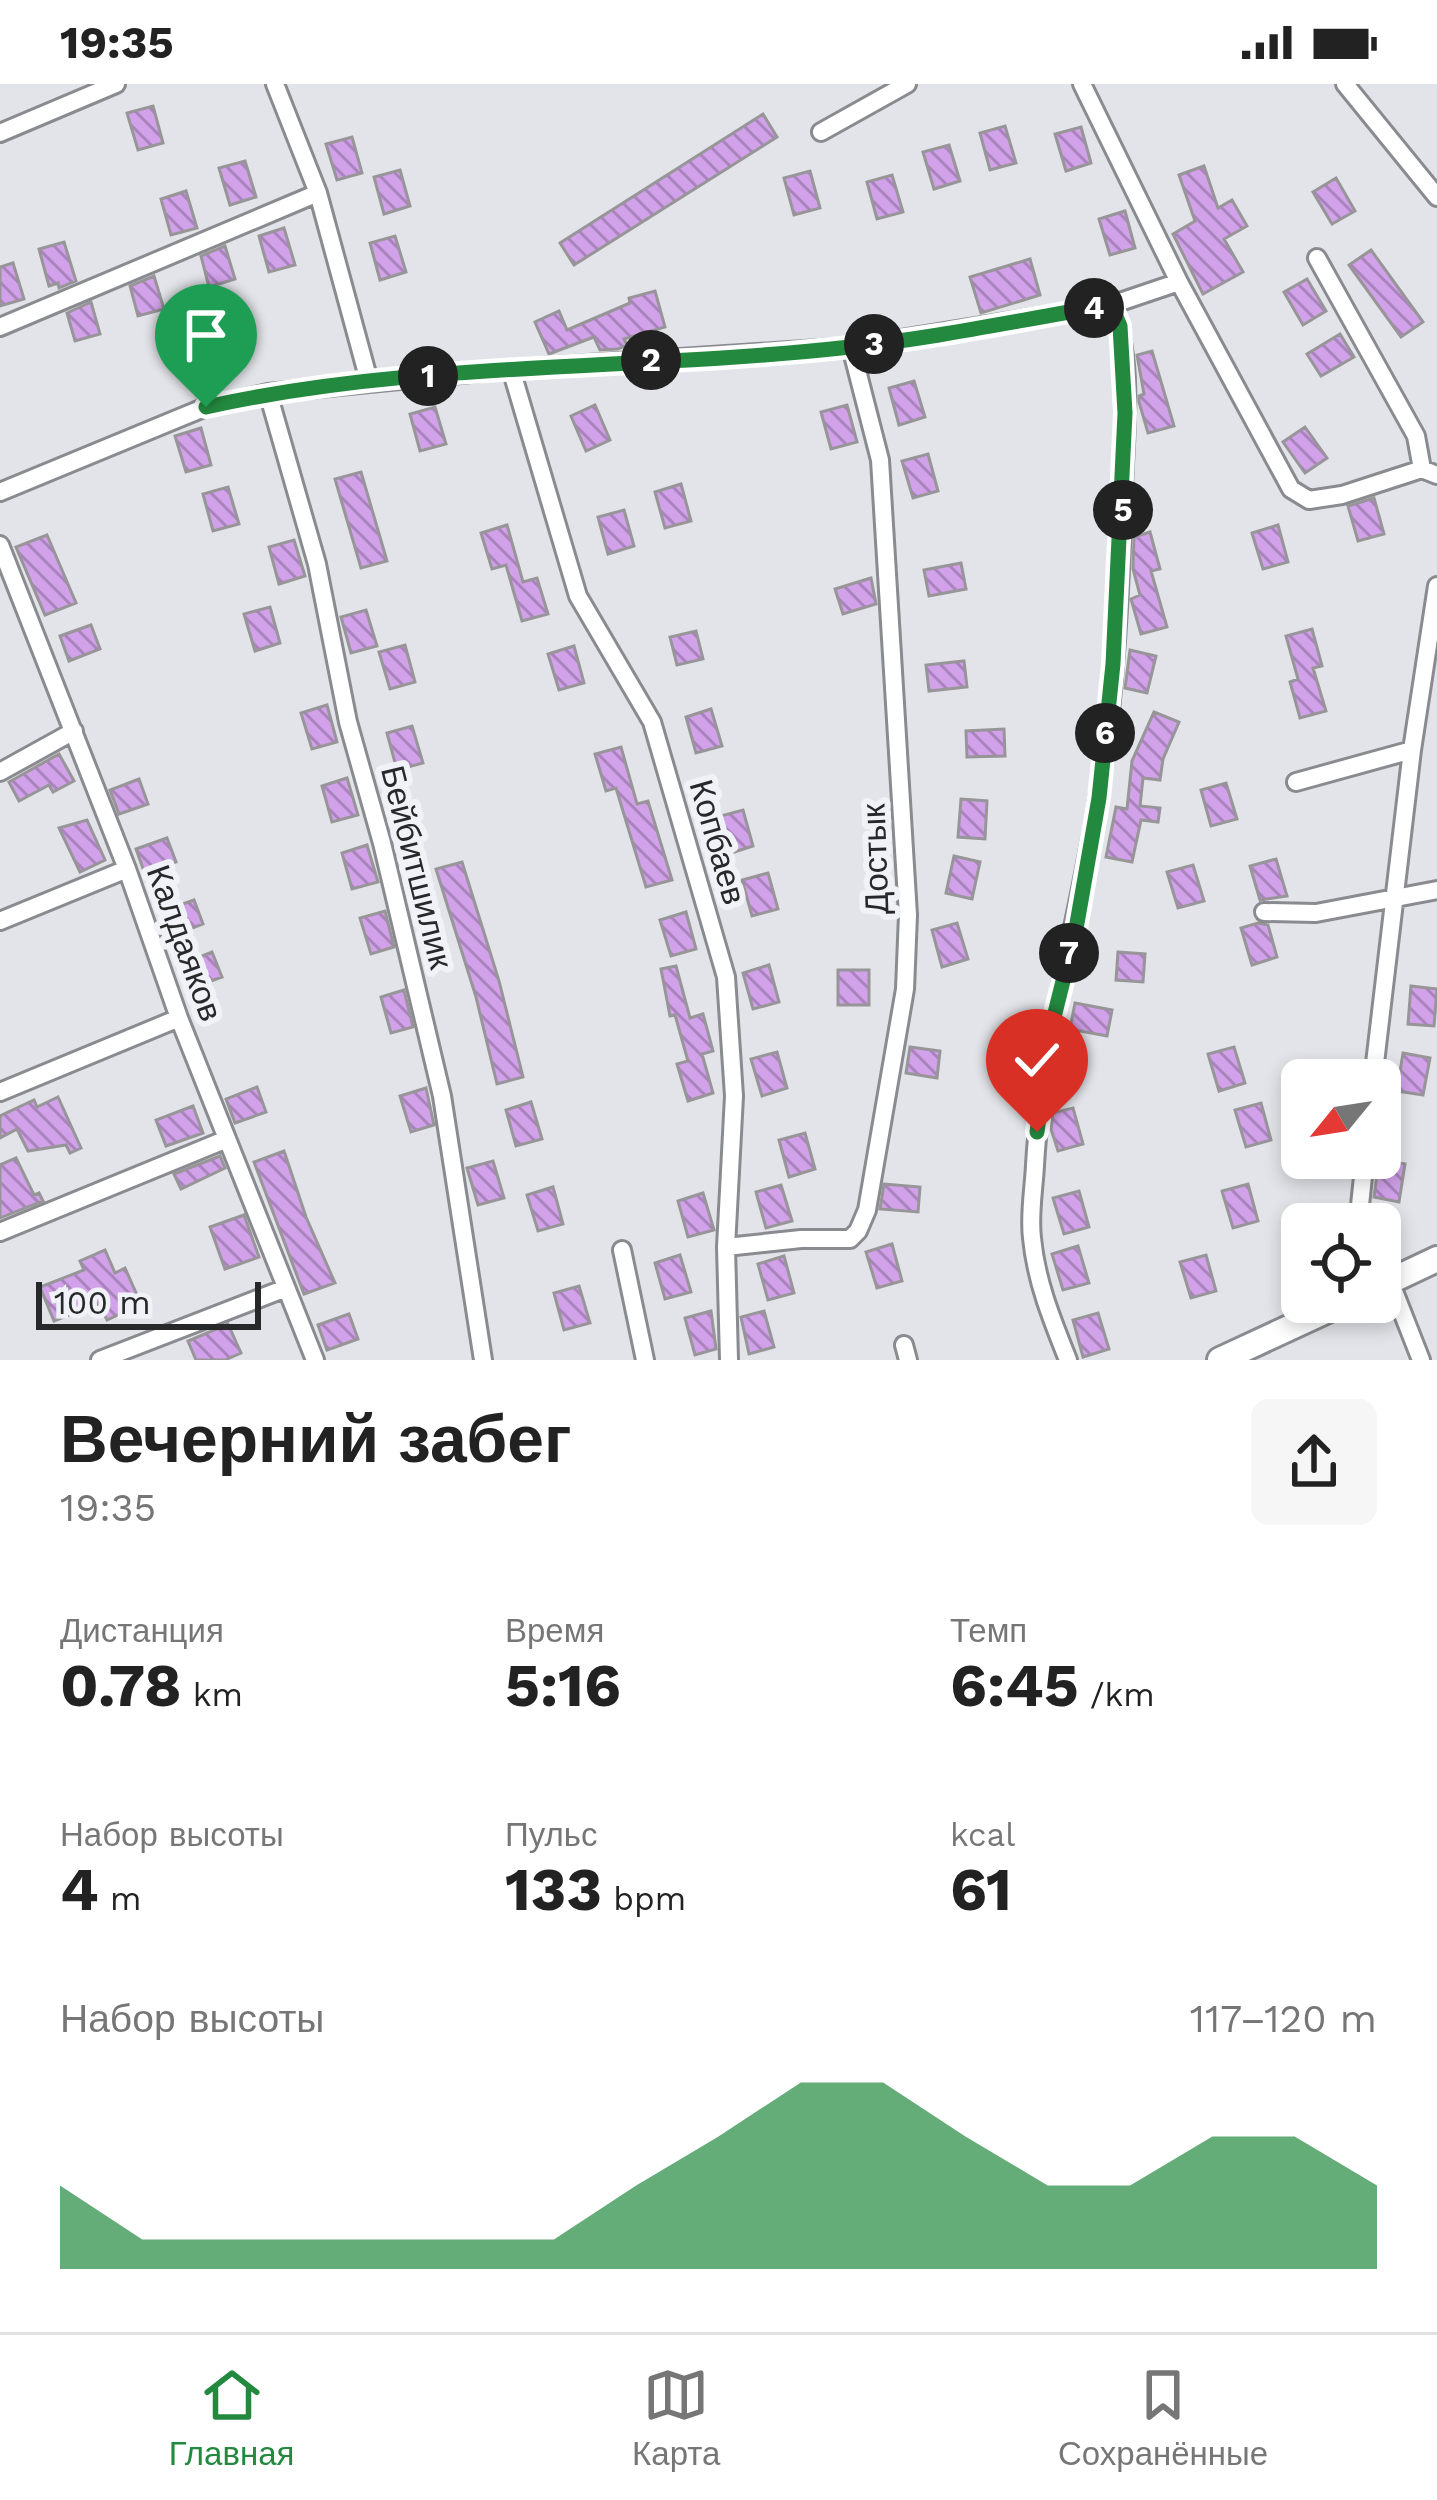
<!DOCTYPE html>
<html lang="ru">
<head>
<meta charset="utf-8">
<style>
	body { margin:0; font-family:"Work Sans",sans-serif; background:#f6f6f6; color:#222; height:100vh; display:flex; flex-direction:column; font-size:45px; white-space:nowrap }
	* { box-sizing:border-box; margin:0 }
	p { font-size:39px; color:#767676 }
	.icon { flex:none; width:66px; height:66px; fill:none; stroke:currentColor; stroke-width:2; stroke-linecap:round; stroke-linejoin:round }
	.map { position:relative; height:1276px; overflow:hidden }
	.panel { display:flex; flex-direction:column; background:#fff; flex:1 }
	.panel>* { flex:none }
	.needle { width:78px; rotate:240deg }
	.fabs { position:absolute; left:1281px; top:975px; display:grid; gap:24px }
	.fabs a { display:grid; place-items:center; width:120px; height:120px; border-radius:18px; background:#fff; box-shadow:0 6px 18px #0003; font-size:60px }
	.scale { position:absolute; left:36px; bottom:30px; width:225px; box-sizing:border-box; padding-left:12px; border:6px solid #27282a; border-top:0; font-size:33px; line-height:42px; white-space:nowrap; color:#27282a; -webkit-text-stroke:9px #f0f2f7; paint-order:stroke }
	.pin { position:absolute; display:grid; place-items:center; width:102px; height:102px; color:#fff; margin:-123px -51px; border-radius:50% 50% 50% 0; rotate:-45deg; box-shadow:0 0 12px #0007 }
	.pin .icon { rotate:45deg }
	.km { position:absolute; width:60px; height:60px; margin:-30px; border-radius:50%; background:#222; color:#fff; font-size:33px; line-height:60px; text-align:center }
	.round { display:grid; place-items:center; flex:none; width:126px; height:126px; border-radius:18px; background:#f6f6f6 }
	.headline { display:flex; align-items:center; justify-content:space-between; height:204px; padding:0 60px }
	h1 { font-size:66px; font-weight:700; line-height:90px }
	.metrics { display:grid; grid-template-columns:repeat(3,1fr); gap:18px; height:204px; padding:12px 60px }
	.metrics div { display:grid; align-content:center }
	.metrics b { font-size:60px; font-weight:700 }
	.metrics small { font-size:33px; font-weight:400 }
	.metrics p { font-size:33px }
	.chart { height:336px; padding:24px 60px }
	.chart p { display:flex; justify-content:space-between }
	.chart svg { width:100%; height:216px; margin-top:12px; fill:#23893f; opacity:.7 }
	.status { display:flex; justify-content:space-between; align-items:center; height:84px; padding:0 60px; background:#fff; direction:ltr }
	.status svg { height:33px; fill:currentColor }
	.tab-bar { display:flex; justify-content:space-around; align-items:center; height:168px; border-top:3px solid #e0e0e0; background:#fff; font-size:33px; color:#767676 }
	.tab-bar a { display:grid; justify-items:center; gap:6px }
	.tab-bar .selected { color:#23893f }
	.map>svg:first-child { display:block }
	.building { fill:url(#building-back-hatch); stroke:#989599; stroke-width:3 }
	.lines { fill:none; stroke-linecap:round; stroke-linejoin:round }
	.minor-casing { stroke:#898b90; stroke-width:22 }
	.secondary-casing { stroke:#898b90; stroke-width:30 }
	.minor { stroke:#fff; stroke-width:16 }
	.secondary { stroke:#fff; stroke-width:24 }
	.route-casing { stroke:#fff; stroke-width:24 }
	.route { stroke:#23893f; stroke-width:15 }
	.labels { text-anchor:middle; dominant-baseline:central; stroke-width:12; stroke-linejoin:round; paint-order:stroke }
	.street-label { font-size:33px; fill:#27282a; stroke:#f0f2f7 }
</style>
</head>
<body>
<div class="status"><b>19:35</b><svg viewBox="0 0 49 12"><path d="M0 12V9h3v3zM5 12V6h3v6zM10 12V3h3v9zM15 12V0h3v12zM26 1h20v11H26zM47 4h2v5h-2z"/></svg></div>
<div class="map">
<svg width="1437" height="1276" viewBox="0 0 1437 1276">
	<defs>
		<pattern id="building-back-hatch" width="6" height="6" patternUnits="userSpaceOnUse" patternTransform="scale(3)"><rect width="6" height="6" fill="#d1a1e9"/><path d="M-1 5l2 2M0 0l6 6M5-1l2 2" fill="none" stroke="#aa83bd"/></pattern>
	</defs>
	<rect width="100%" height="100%" fill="#e3e4e9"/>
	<path class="building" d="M153,22L163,59L138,66L127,29Z
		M763,30L777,53L574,181L560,159Z
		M1005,42L1016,79L990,86L980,49Z
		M1081,43L1091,79L1066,87L1055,50Z
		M352,53L362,89L337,96L326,60Z
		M949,61L960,97L934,105L923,68Z
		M245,77L256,113L230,121L219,84Z
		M1204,82L1218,124L1232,116L1247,142L1224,155L1243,188L1203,210L1173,150L1195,137L1179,91Z
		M400,86L410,122L384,130L374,93Z
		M810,87L820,124L794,131L784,94Z
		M892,91L903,128L877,135L867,98Z
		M1336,94L1355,127L1332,140L1313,108Z
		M186,107L197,144L171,151L161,115Z
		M1125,127L1135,164L1110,171L1099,135Z
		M284,144L295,181L269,188L259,152Z
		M395,152L406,188L380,196L370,159Z
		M64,158L76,197L59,204L58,199L49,202L39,165Z
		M225,162L235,195L209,203L201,172Z
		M1371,166L1423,238L1401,253L1349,181Z
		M1030,175L1040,211L981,229L970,193Z
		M13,179L24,215L0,222V183Z
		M154,192L164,225L138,232L130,202Z
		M1307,195L1326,227L1303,241L1284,208Z
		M655,207L665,243L624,255L627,261L618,265L600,266L594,253L549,270L535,238L559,227L567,246L630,219L629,214Z
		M91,218L100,250L75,257L67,229Z
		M1340,250L1354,273L1321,292L1307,270Z
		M1152,267L1174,342L1148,349L1139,318V312L1144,310L1137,271Z
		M914,297L925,333L899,341L889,304Z
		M595,321L610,356L586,367L571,332Z
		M847,321L857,358L831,365L821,328Z
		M435,323L446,360L420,367L410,330Z
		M1305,343L1327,374L1305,389L1283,358Z
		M201,344L211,381L186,388L175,352Z
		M928,370L938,407L913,414L902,377Z
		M361,388L387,477L361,484L335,395Z
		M681,400L691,437L665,444L655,408Z
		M228,403L239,440L213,447L203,410Z
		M1374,414L1384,450L1358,457L1348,422Z
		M624,426L634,462L608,470L598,433Z
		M507,441L523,498L537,494L548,530L522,537L506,481L492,485L481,449Z
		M1278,441L1288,478L1263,485L1252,449Z
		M1150,448L1160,485L1151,487L1167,543L1141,550L1131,515L1140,511L1133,485L1134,453Z
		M47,451L76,519L45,531L16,463Z
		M294,456L305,492L279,500L269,463Z
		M961,479L966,505L929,512L924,486Z
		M871,494L876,520L843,530L835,505Z
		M270,523L280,559L255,567L244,530Z
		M366,526L377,562L351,569L341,533Z
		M91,541L100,565L69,577L60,552Z
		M1312,545L1322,582L1313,584L1326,627L1300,634L1290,598L1298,595L1286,552Z
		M696,547L703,575L677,581L670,553Z
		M405,561L415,598L390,605L379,568Z
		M574,562L584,599L559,606L548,570Z
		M1130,566L1156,572L1147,609L1125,604Z
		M964,577L967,603L929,607L926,581Z
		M327,621L337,658L312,665L301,629Z
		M711,625L722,662L696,669L686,633Z
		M1154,628L1179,638L1163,675L1160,696L1143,694L1140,722L1160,724L1158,738L1141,736L1132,778L1106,773L1116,723L1127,725L1132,677Z
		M412,642L423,679L397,686L387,649Z
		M1004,645L1005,672L967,673L966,647Z
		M621,663L637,720L648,717L672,796L646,803L616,704L606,707L595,670Z
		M59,670L74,697L53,708L49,701L19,717L9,698Z
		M347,694L358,731L332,738L322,702Z
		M139,695L148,720L119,730L110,706Z
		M1226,699L1237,735L1211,742L1201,706Z
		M961,715L987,717L985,755L958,753Z
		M743,726L753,762L728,770L717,733Z
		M87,736L105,776L80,788L59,744Z
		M167,754L176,778L145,790L136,765Z
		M367,761L378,798L352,805L342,769Z
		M954,772L980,778L972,815L946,809Z
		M1276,775L1287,812L1260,816L1250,782Z
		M462,778L499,897L523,993L497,1000L476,913L436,785Z
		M1193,781L1204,817L1178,824L1167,788Z
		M768,789L778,825L752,832L742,796Z
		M194,816L203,840L172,852L163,827Z
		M385,827L394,863L371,870L360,834Z
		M686,828L696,865L671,872L660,836Z
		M957,839L968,875L942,883L932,846Z
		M1258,839L1268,841L1277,873L1252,881L1241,844Z
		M212,868L222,893L191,904L182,880Z
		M1118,868L1145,870L1143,898L1116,896Z
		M769,881L779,918L753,925L743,889Z
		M676,882L690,934L703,930L713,967L702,970L713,1009L688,1017L677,980L688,977L675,931L670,932L661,885Z
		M838,886H869V921H838Z
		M1411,902L1437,905L1434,942L1408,940Z
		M404,906L413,943L391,949L381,913Z
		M1075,919L1112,926L1107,952L1070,945Z
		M910,963L940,967L937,994L906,989Z
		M1234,963L1245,999L1219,1007L1208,970Z
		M777,968L787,1004L762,1012L751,975Z
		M1403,969L1430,974L1423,1011L1397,1007Z
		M257,1003L266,1028L235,1039L226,1015Z
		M426,1004L434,1041L411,1048L400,1012Z
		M58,1013L81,1064L70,1069L66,1061L28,1067L17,1045L0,1054V1032L34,1016L37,1023Z
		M531,1018L542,1055L516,1062L506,1026Z
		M1261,1019L1271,1056L1246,1063L1235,1026Z
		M193,1022L203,1049L166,1062L156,1036Z
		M1073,1024L1083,1060L1058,1067L1051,1045L1053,1029Z
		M805,1049L815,1085L789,1093L779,1056Z
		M284,1067L306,1133L335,1199L304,1210L254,1078Z
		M220,1072L225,1084L181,1105L174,1090Z
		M16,1074L34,1111L39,1109L43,1117L0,1134V1081Z
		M1379,1075L1405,1080L1399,1118L1374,1113Z
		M493,1077L504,1114L478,1121L467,1084Z
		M884,1100L920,1103L918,1128L880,1125Z
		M1248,1100L1258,1137L1233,1144L1222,1107Z
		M781,1101L792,1137L766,1144L756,1108Z
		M553,1103L563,1140L538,1147L527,1111Z
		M1079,1107L1089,1143L1064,1150L1053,1114Z
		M703,1109L714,1146L688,1153L678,1117Z
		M244,1131L259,1173L225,1185L210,1143Z
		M892,1160L902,1197L877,1204L866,1168Z
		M1078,1162L1089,1199L1063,1206L1052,1170Z
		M105,1166L115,1189L125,1184L141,1220L107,1236L99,1219L54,1237L40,1203L84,1186L80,1177Z
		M680,1171L691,1208L665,1215L655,1179Z
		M1206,1171L1216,1207L1191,1214L1180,1178Z
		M784,1172L794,1209L768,1216L758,1180Z
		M579,1202L590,1239L564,1246L554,1209Z
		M711,1227L716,1265L695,1271L685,1234Z
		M764,1227L774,1263L749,1270L741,1233Z
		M1098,1229L1109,1265L1083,1273L1073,1236Z
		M349,1230L358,1255L327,1266L318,1241Z
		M228,1240L241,1269L225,1276H196L188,1257Z"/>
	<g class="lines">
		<g class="minor-casing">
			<path id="minor" d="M275,0L318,109L369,297
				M1082,0L1179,198L1291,405L1309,416L1342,411L1422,385L1437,391
				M1345,0L1437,113
				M821,48L907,0
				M0,49L116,0
				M1317,174L1416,352L1422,385
				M0,243L318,109
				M511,285L578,512L652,638L726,893L734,1012L726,1163L729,1276
				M268,309L317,480L348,638L382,759L442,1012L483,1276
				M0,408L206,323L268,309L511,285L851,263L1111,221L1179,198
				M0,461L127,785L179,934L315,1276
				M0,688L74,647
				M1296,698L1412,666
				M1264,828L1316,829L1437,806
				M0,837L127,785
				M1373,996L1412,666L1437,502
				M0,1008L179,934
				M1358,1140L1365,1074
				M0,1148L227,1055
				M726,1163L801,1155H850L858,1147L867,1126L905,905L908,831L880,376L851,263
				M622,1166L645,1276
				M1390,1197L1421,1276
				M904,1261L908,1276
				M100,1276L286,1204
				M1068,1276C1052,1236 1036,1197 1032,1154C1029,1130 1034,1104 1035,1081C1042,959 1077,841 1097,721C1115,617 1120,507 1123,402C1125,345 1134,274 1111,221"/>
		</g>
		<g class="secondary-casing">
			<path id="secondary" d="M1380,1202L1437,1175
				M1220,1276L1345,1218"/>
		</g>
		<use href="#minor" class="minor"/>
		<use href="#secondary" class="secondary"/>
	</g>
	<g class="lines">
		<g class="route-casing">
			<path id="route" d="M206,323C418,276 636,287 850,263C937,254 1024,235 1111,221L1120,242L1125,329L1113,580L1099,714L1076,845L1052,941L1037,1048"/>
		</g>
		<use href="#route" class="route"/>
	</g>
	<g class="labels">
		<g class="street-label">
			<text transform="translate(718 758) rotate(74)">Копбаев</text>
			<text transform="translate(875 775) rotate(-92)">Достык</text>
			<text transform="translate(417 783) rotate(76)">Бейбитшилик</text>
			<text transform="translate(185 859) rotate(70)">Калдаяков</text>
		</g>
	</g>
</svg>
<div class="fabs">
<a><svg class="needle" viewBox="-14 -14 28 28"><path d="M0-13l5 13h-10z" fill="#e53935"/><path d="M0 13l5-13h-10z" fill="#767676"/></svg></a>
<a><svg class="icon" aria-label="locate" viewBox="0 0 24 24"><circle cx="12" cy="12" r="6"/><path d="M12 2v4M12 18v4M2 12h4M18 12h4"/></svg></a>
</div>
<div class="scale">100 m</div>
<div class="pin" style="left:206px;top:323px;background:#1e9e55"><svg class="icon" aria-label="arrive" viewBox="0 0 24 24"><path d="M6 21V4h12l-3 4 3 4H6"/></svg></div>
<div class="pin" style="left:1037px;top:1048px;background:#d93025"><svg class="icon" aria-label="check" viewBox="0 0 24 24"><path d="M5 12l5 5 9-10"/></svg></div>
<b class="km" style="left:428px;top:292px">1</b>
<b class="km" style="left:651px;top:276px">2</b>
<b class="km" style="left:874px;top:260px">3</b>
<b class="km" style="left:1094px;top:224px">4</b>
<b class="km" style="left:1123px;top:426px">5</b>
<b class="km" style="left:1105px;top:649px">6</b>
<b class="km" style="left:1069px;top:869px">7</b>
</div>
<section class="panel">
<div class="headline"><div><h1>Вечерний забег</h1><p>19:35</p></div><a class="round"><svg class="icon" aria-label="share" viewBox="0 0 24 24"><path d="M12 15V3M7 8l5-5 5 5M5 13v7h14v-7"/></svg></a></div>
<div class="metrics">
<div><p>Дистанция</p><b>0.78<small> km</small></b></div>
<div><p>Время</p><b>5:16</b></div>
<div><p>Темп</p><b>6:45<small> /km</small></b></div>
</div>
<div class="metrics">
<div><p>Набор высоты</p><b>4<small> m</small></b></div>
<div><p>Пульс</p><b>133<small> bpm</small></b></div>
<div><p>kcal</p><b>61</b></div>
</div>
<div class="chart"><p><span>Набор высоты</span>117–120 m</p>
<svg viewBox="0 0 160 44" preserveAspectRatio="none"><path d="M0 44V27L10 38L20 38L30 38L40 38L50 38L60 38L70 27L80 17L90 6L100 6L110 17L120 27L130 27L140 17L150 17L160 27V44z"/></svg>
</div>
</section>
<nav class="tab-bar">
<a class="selected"><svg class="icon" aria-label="home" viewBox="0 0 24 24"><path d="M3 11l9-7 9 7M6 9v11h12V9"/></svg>Главная</a>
<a><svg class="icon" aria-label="map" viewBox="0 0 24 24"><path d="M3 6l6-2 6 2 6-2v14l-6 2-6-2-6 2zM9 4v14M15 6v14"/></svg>Карта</a>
<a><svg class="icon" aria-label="saved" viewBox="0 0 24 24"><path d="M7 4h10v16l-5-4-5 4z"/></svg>Сохранённые</a>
</nav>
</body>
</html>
